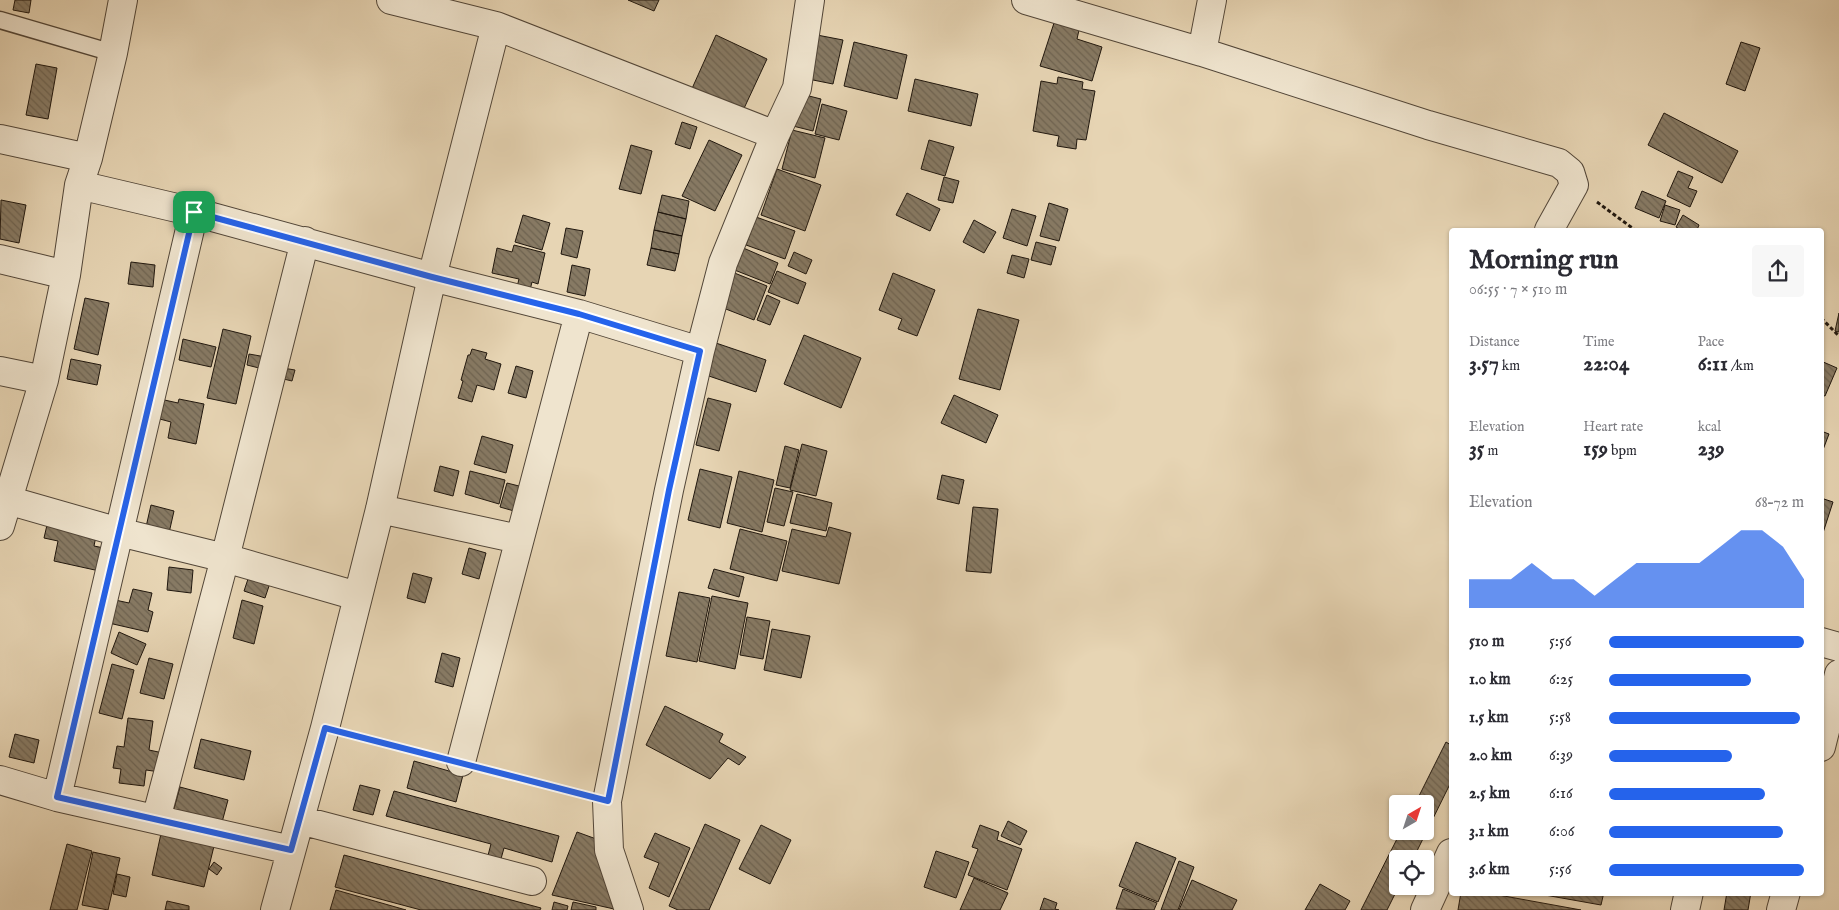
<!DOCTYPE html>
<html lang="en">
<head>
<meta charset="utf-8">
<style>
	body { margin:0; font-family:"IM FELL English",serif; background:#f7f7f7; color:#2b2b33; height:100vh; display:flex; flex-direction:column; font-size:19px; white-space:nowrap }
	* { box-sizing:border-box; margin:0 }
	p { font-size:16px; color:#7c7c81 }
	.icon { flex:none; width:28px; height:28px; fill:none; stroke:currentColor; stroke-width:2; stroke-linecap:round; stroke-linejoin:round }
	.map { position:relative; flex:1; overflow:hidden }
	.panel { position:absolute; left:1449px; top:228px; width:375px; height:668px; display:flex; flex-direction:column; background:#fff; border-radius:5px; box-shadow:0 1px 4px #0004 }
	.panel>* { flex:none }
	.needle { width:32px; rotate:39deg }
	.controls { position:absolute; left:1389px; top:795px; display:grid; gap:10px }
	.controls a { display:grid; place-items:center; width:45px; height:45px; border-radius:5px; background:#fff; box-shadow:0 1px 4px #0004; font-size:25px }
	.pin { position:absolute; display:grid; place-items:center; width:42px; height:42px; color:#fff; margin:-21px; border-radius:10px; box-shadow:0 2px 8px #0006 }
	.round { display:grid; place-items:center; flex:none; width:52px; height:52px; border-radius:5px; background:#f7f7f7 }
	.headline { display:flex; align-items:center; justify-content:space-between; height:85px; padding:0 20px }
	h1 { font-size:28px; font-weight:700; line-height:38px }
	.metrics { display:grid; grid-template-columns:repeat(3,1fr); gap:8px; height:85px; padding:5px 20px }
	.metrics div { display:grid; align-content:center }
	.metrics b { font-size:21px; font-weight:700 }
	.metrics small { font-size:14px; font-weight:400 }
	.metrics p { font-size:14px }
	.chart { height:140px; padding:10px 20px }
	.chart p { display:flex; justify-content:space-between }
	.chart svg { width:100%; height:90px; margin-top:5px; fill:#2563eb; opacity:.7 }
	ul { padding:0 20px; list-style:none; font-size:16px }
	li { display:grid; grid-template-columns:80px 60px 1fr; align-items:center; height:38px }
	li i { height:12px; border-radius:6px; background:#2563eb }
	.map>svg:first-child { display:block }
	.building { fill:url(#building-back-hatch); stroke:#20170e }
	.lines { fill:none; stroke-linecap:round; stroke-linejoin:round }
	.service-casing { stroke:#524638; stroke-width:19 }
	.minor-casing { stroke:#524638; stroke-width:30 }
	.path { stroke:#20170e; stroke-width:3; stroke-dasharray:4 2.5; stroke-linecap:butt }
	.service { stroke:#efe4ce; stroke-width:16 }
	.minor { stroke:#efe4ce; stroke-width:28 }
	.route-casing { stroke:#fff; stroke-width:10 }
	.route { stroke:#2563eb; stroke-width:6 }
</style>
</head>
<body>
<div class="map">
<svg width="1839" height="910" viewBox="0 0 1839 910">
	<defs>
		<pattern id="building-back-hatch" width="6" height="6" patternUnits="userSpaceOnUse" patternTransform="scale(1.25)"><rect width="6" height="6" fill="#877a64"/><path d="M-1 5l2 2M0 0l6 6M5-1l2 2" fill="none" stroke="#6e6351"/></pattern>
	</defs>
	<rect width="100%" height="100%" fill="#e7d5b4"/>
	<filter id="stains"><feTurbulence type="fractalNoise" baseFrequency=".004" numOctaves="4"/><feColorMatrix values="0 0 0 0 .2 0 0 0 0 .09 0 0 0 0 .02 0 0 0 .5 -.17"/></filter>
	<radialGradient id="worn" r=".72"><stop offset=".6" stop-color="#630" stop-opacity="0"/><stop offset="1" stop-color="#630" stop-opacity=".3"/></radialGradient>
	<path class="building" d="M15,0H31L29,13L13,10Z
		M628,0H659L654,11Z
		M1054,23L1079,30L1077,39L1102,47L1092,81L1040,66Z
		M716,35L767,59L740,117L690,93Z
		M817,35L843,40L833,84L808,79Z
		M854,42L907,55L897,99L844,86Z
		M1741,42L1760,48L1745,91L1726,84Z
		M36,64L57,68L48,119L26,115Z
		M1058,77L1083,82L1082,89L1095,91L1086,140L1077,139L1076,149L1057,146L1059,136L1033,131L1041,81L1057,84Z
		M915,79L978,94L971,126L908,111Z
		M801,94L821,99L813,131L793,126Z
		M822,104L847,111L839,140L815,134Z
		M1664,113L1738,151L1722,183L1648,145Z
		M682,122L697,127L690,149L675,144Z
		M792,130L825,138L815,178L782,169Z
		M709,140L742,155L715,211L682,196Z
		M929,140L954,147L945,176L921,169Z
		M631,145L652,151L641,194L619,189Z
		M777,169L821,185L805,231L761,215Z
		M1678,171L1693,177L1688,188L1697,191L1690,207L1667,196Z
		M944,177L959,181L953,203L938,200Z
		M1642,191L1666,201L1659,218L1635,208Z
		M907,193L940,209L930,231L896,215Z
		M662,195L689,201L686,219L658,212Z
		M1,200L26,205L19,243L0,239Z
		M1049,203L1068,209L1059,241L1040,236Z
		M1665,205L1680,210L1675,225L1660,221Z
		M1012,209L1036,216L1027,246L1003,238Z
		M658,212L686,219L682,236L654,230Z
		M523,215L550,223L542,250L515,242Z
		M1683,215L1699,225L1697,230H1681L1676,227Z
		M756,217L795,231L785,259L746,245Z
		M974,220L996,232L984,253L963,242Z
		M566,228L583,231L577,258L561,254Z
		M654,230L682,236L679,254L651,248Z
		M1036,242L1056,247L1051,265L1031,260Z
		M514,245L545,253L538,284L532,282L528,298L515,295L519,279L492,273L497,248L512,252Z
		M741,247L778,263L770,284L732,269Z
		M651,248L679,254L675,271L647,265Z
		M794,252L812,260L806,274L788,266Z
		M1012,255L1029,259L1024,278L1007,273Z
		M131,262L155,265L153,287L128,284Z
		M572,265L590,269L585,296L567,292Z
		M727,270L767,286L754,320L713,304Z
		M777,271L806,283L798,304L768,292Z
		M893,273L935,290L917,336L898,329L902,319L879,310Z
		M767,295L780,301L770,325L757,320Z
		M85,298L109,303L98,355L74,349Z
		M978,309L1019,320L1000,390L959,379Z
		M1839,313V332L1835,331Z
		M223,329L251,336L236,404L207,398Z
		M804,335L861,358L841,408L784,384Z
		M183,339L216,347L211,367L179,360Z
		M710,341L766,360L756,392L700,373Z
		M472,349L487,353L485,359L501,364L494,390L477,385L472,402L458,398L463,381L461,380L468,355H470Z
		M249,354L266,357L263,369L247,365Z
		M71,359L101,365L97,385L67,379Z
		M1821,361L1837,368L1825,396L1821,395Z
		M516,366L533,371L526,398L508,393Z
		M277,367L295,370L292,381L275,377Z
		M954,395L998,415L986,443L941,423Z
		M708,398L731,404L719,451L696,445Z
		M160,399L178,403L179,399L204,404L196,444L168,438L171,422L156,418Z
		M1821,431L1829,434L1821,455Z
		M482,436L513,445L506,473L474,464Z
		M802,444L827,451L816,496L790,490Z
		M785,446L799,450L790,488L776,485Z
		M440,466L459,471L453,496L434,491Z
		M700,469L732,477L720,528L688,520Z
		M470,471L505,480L499,504L465,494Z
		M739,471L774,480L762,532L727,523Z
		M942,475L964,480L959,504L937,499Z
		M507,483L527,488L521,513L500,507Z
		M775,488L793,492L784,526L767,522Z
		M797,494L832,503L826,531L790,523Z
		M1821,498L1833,502L1821,539Z
		M151,505L174,511L169,533L146,527Z
		M973,507L998,509L991,573L966,571Z
		M47,525L97,531L94,546L109,549L104,572L54,561L58,541L44,538Z
		M829,527L851,533L839,584L782,571L792,529L826,537Z
		M740,529L787,541L777,581L730,569Z
		M469,548L486,553L479,579L462,574Z
		M169,567L193,570L191,593L167,590Z
		M714,569L744,577L739,597L708,588Z
		M251,570L272,577L265,598L244,591Z
		M413,573L432,578L425,603L407,598Z
		M133,589L152,593L148,610L153,612L148,632L100,621L106,598L129,603Z
		M679,592L710,598L697,662L666,656Z
		M712,596L748,603L735,669L699,661Z
		M242,600L263,606L254,644L233,638Z
		M747,617L770,621L763,659L740,655Z
		M772,629L810,636L801,678L764,670Z
		M119,632L146,644L137,665L111,653Z
		M442,653L460,658L453,687L435,682Z
		M149,658L173,664L164,699L140,693Z
		M112,664L134,670L122,719L99,713Z
		M665,706L723,734L719,742L746,757L739,765L728,758L710,779L646,745Z
		M128,718L153,721L149,750L163,753L160,772L146,770L144,786L119,783L121,769L113,768L117,746L124,747Z
		M15,734L39,740L34,763L9,757Z
		M201,739L251,751L244,780L194,768Z
		M1446,742L1451,745V782L1413,859H1398L1399,886L1387,910H1361L1401,831H1425V804H1415Z
		M414,761L463,775L456,802L407,788Z
		M360,785L380,790L373,815L353,810Z
		M180,787L228,800L221,826L173,812Z
		M394,791L559,836L552,862L504,848L499,866L486,863L491,844L386,816Z
		M1008,821L1027,831L1020,845L1001,836Z
		M705,824L740,840L709,910H678L669,906Z
		M761,825L791,840L770,884L739,869Z
		M980,825L999,832L997,840L1022,849L1007,890L968,875L978,849L972,847Z
		M162,829L215,842L204,887L152,875Z
		M577,832L599,840L614,909L552,895Z
		M655,833L690,848L669,897L649,888L659,863L644,857Z
		M1136,842L1176,858L1158,902L1119,886Z
		M67,844L92,851L77,910H50Z
		M936,851L969,862L956,898L924,887Z
		M93,852L120,858L108,910L82,905Z
		M344,855L541,908L540,910H421L335,887Z
		M1179,861L1194,867L1178,910H1161Z
		M214,862L222,868L217,875L209,869Z
		M117,874L130,877L126,897L113,894Z
		M974,878L1008,893L1000,910H960Z
		M1192,880L1237,900L1232,910H1179Z
		M1320,884L1350,901L1345,910H1305Z
		M1123,889L1157,903L1154,910L1116,909Z
		M336,890L406,910H330Z
		M1461,892H1482L1581,910H1458Z
		M1528,892H1604L1601,905Z
		M1727,892H1751L1748,910H1724Z
		M1044,898L1057,903L1055,909L1059,910H1040Z
		M167,901L189,906V910H165Z
		M554,902L568,906L567,910H552Z
		M573,902L596,907V910H571Z"/>
	<g class="lines">
		<g class="service-casing">
			<path id="service" d="M0,20L113,53"/>
		</g>
		<g class="minor-casing">
			<path id="minor" d="M391,0L496,26L775,135
				M1026,0L1202,52L1428,125L1559,163L1570,172L1574,185L1549,230
				M1202,52L1212,0
				M0,139L88,158
				M79,185L194,212L432,277L579,314L700,351
				M0,259L66,275
				M0,371L44,380
				M0,498L119,532L225,558L357,596
				M380,509L519,539
				M0,526L44,380L66,275L79,185L88,158L113,53L123,0
				M1821,642L1839,647
				M1821,747L1839,674
				M461,762L579,314
				M0,780L57,797L291,850
				M57,797L194,212
				M156,819L225,558L305,241
				M300,820L532,881
				M275,910L325,728L380,509L432,277L496,26
				M629,910L609,850L607,801L669,490L700,351L723,263L775,135L797,88L810,0
				M1425,910L1451,853
				M1685,910L1689,892
				M1781,910L1786,892"/>
		</g>
		<path class="path" d="M1597,202L1635,230
			M1821,318L1839,336
			M353,735L434,755
			M488,769L579,794"/>
		<use href="#service" class="service"/>
		<use href="#minor" class="minor"/>
	</g>
	<g class="lines">
		<g class="route-casing">
			<path id="route" d="M194,212L432,277L579,314L700,351L669,490L608,801L325,728L291,850L57,797Z"/>
		</g>
		<use href="#route" class="route"/>
	</g>
	<rect width="100%" height="100%" filter="url(#stains)"/>
	<rect width="100%" height="100%" fill="url(#worn)"/>
</svg>
<div class="controls">
<a><svg class="needle" viewBox="-14 -14 28 28"><path d="M0-13l5 13h-10z" fill="#e53935"/><path d="M0 13l5-13h-10z" fill="#7c7c81"/></svg></a>
<a><svg class="icon" aria-label="locate" viewBox="0 0 24 24"><circle cx="12" cy="12" r="6"/><path d="M12 2v4M12 18v4M2 12h4M18 12h4"/></svg></a>
</div>
<div class="pin" style="left:194px;top:212px;background:#1e9e55"><svg class="icon" aria-label="arrive" viewBox="0 0 24 24"><path d="M6 21V4h12l-3 4 3 4H6"/></svg></div>
<section class="panel">
<div class="headline"><div><h1>Morning run</h1><p>06:55 · 7 × 510 m</p></div><a class="round"><svg class="icon" aria-label="share" viewBox="0 0 24 24"><path d="M12 15V3M7 8l5-5 5 5M5 13v7h14v-7"/></svg></a></div>
<div class="metrics">
<div><p>Distance</p><b>3.57<small> km</small></b></div>
<div><p>Time</p><b>22:04</b></div>
<div><p>Pace</p><b>6:11<small> /km</small></b></div>
</div>
<div class="metrics">
<div><p>Elevation</p><b>35<small> m</small></b></div>
<div><p>Heart rate</p><b>159<small> bpm</small></b></div>
<div><p>kcal</p><b>239</b></div>
</div>
<div class="chart"><p><span>Elevation</span>68–72 m</p>
<svg viewBox="0 0 160 44" preserveAspectRatio="none"><path d="M0 44V30L10 30L20 30L30 22L40 30L50 30L60 38L70 30L80 22L90 22L100 22L110 22L120 14L130 6L140 6L150 14L160 30V44z"/></svg>
</div>
<ul>
<li><b>510 m</b>5:56<i style="width:100%"></i></li>
<li><b>1.0 km</b>6:25<i style="width:73%"></i></li>
<li><b>1.5 km</b>5:58<i style="width:98%"></i></li>
<li><b>2.0 km</b>6:39<i style="width:63%"></i></li>
<li><b>2.5 km</b>6:16<i style="width:80%"></i></li>
<li><b>3.1 km</b>6:06<i style="width:89%"></i></li>
<li><b>3.6 km</b>5:56<i style="width:100%"></i></li>
</ul>
</section>
</div>
</body>
</html>
